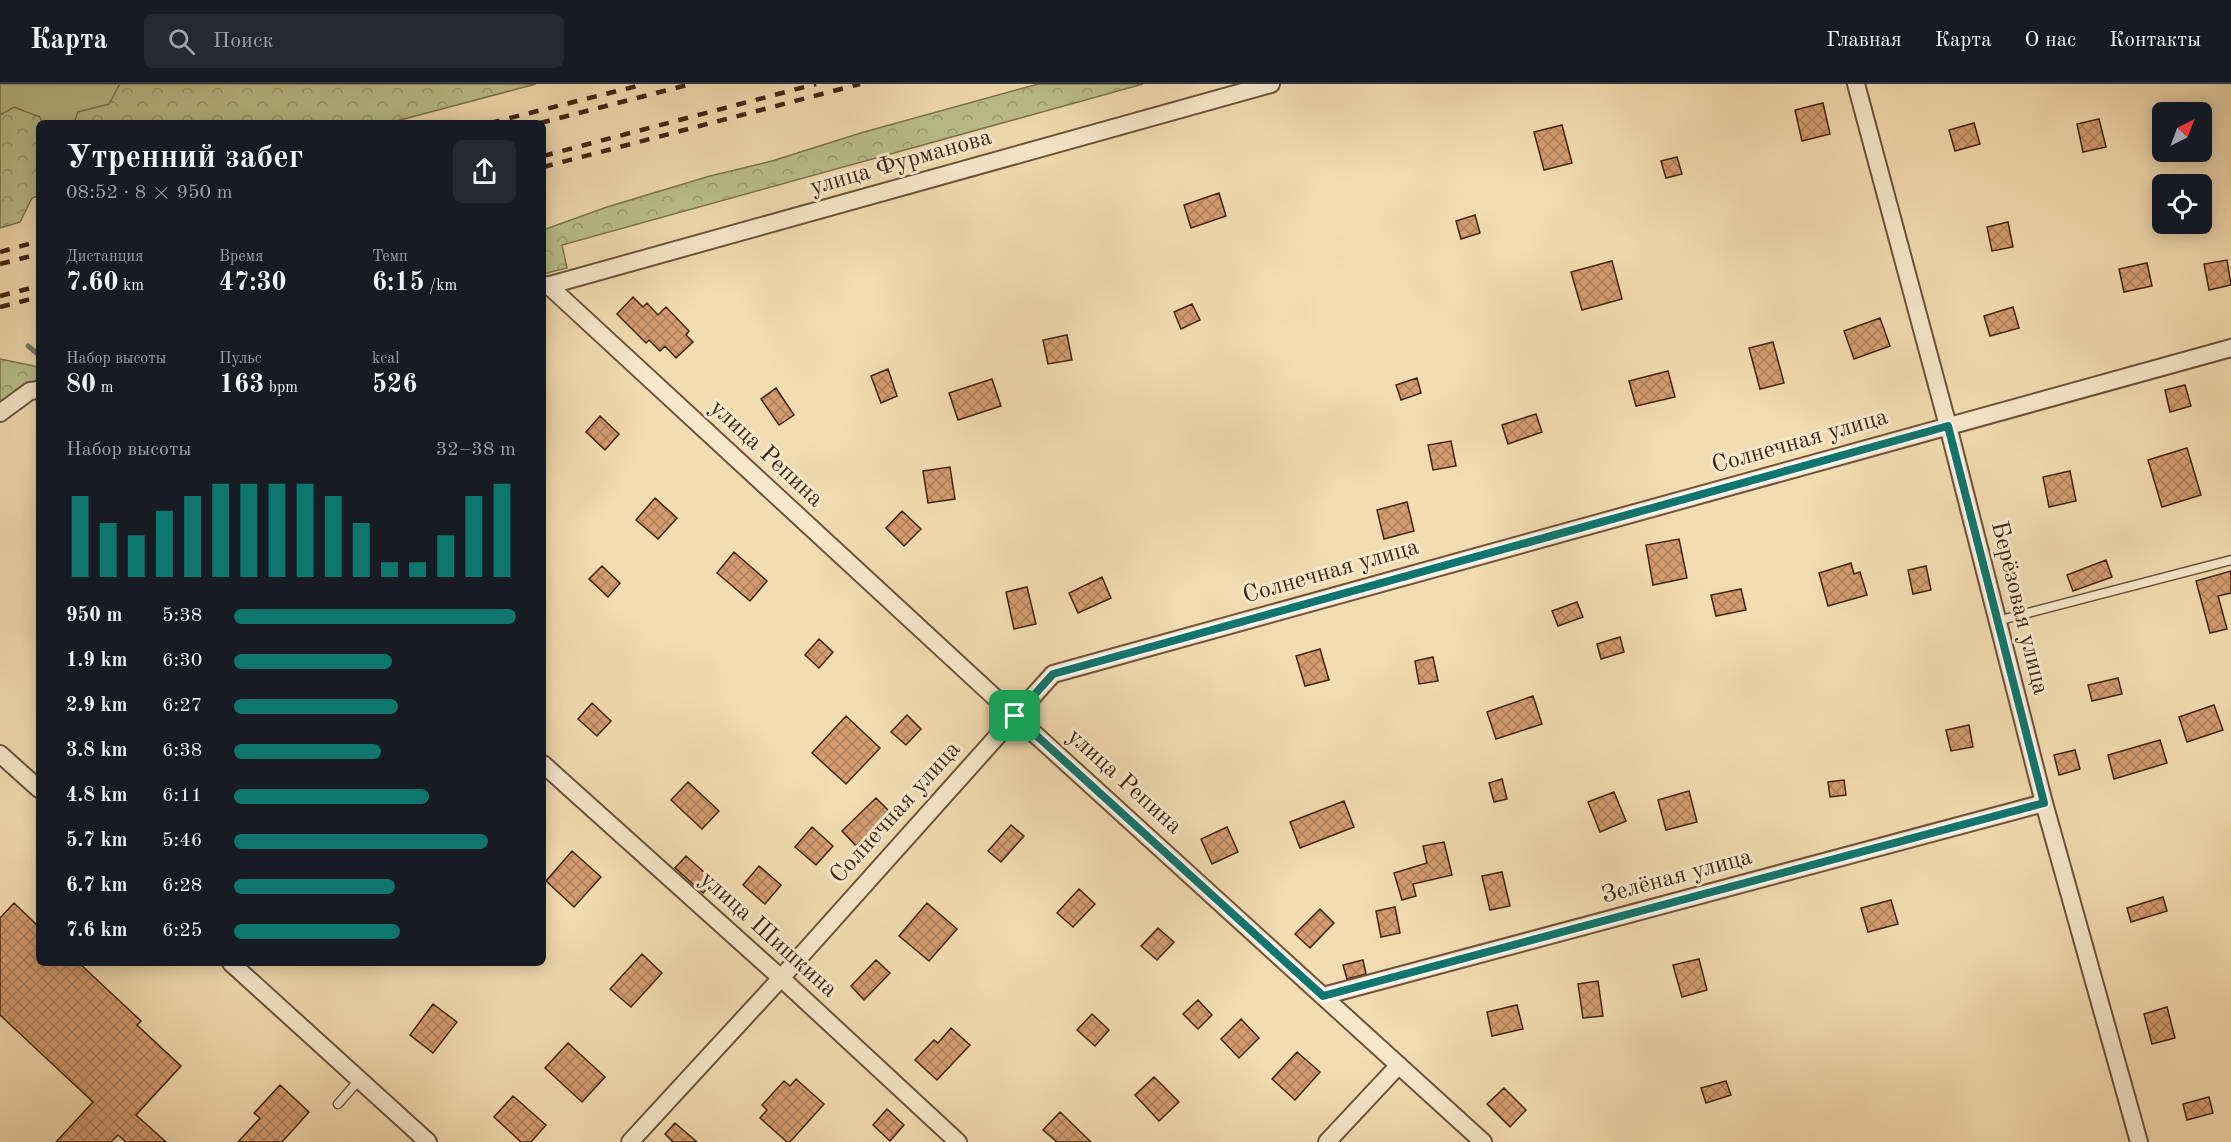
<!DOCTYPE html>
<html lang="ru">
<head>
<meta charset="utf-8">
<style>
	body { margin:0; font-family:"Old Standard TT",serif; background:#242831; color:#f1f3f6; height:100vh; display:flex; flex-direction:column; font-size:22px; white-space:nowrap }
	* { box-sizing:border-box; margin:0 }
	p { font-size:20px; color:#9ea1a6 }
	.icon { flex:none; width:33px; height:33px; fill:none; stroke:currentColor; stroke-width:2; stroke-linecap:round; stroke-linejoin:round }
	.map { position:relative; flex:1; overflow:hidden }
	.sheet { position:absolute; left:36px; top:36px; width:510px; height:846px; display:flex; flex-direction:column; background:#171b24; border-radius:9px; box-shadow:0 3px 15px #0003 }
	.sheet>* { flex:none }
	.needle { width:39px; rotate:42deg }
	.fabs { position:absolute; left:2152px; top:18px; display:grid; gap:12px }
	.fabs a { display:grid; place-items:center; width:60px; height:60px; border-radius:9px; background:#171b24; box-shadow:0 3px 15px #0003; font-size:30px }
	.pin { position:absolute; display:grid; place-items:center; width:51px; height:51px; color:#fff; margin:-26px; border-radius:12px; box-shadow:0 3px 9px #0006 }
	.round { display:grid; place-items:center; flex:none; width:63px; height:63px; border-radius:9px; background:#242831 }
	.headline { display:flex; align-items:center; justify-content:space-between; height:102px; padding:0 30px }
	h1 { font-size:33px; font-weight:700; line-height:45px }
	.stats { display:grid; grid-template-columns:repeat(3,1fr); gap:9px; height:102px; padding:6px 30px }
	.stats div { display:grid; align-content:center }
	.stats b { font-size:26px; font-weight:700 }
	.stats small { font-size:16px; font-weight:400 }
	.stats p { font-size:16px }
	.chart { height:168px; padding:12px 30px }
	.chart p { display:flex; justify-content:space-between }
	.chart svg { width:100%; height:108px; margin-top:6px; stroke:#0f766e; stroke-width:6 }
	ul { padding:0 30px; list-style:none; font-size:20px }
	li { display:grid; grid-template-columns:96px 72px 1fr; align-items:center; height:45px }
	li i { height:15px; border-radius:8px; background:#0f766e }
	header { display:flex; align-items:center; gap:36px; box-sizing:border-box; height:84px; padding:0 30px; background:#171b24; border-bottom:2px solid #363941 }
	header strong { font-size:28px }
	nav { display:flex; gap:33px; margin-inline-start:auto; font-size:21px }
	.search { width:420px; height:54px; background:#242831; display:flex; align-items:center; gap:15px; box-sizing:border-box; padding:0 21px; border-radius:9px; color:#9ea1a6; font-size:22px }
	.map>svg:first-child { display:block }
	.grass { fill:#bac08c; stroke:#7e7250; stroke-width:1.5 }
	.forest { fill:url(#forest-crowns); stroke:#7e7250; stroke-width:1.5 }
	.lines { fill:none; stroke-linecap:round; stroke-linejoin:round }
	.stream { stroke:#787f6d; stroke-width:5 }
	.building { fill:url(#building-cross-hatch); stroke:#422414; stroke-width:1.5 }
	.service-casing { stroke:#6e523b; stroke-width:11 }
	.minor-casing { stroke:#6e523b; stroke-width:20 }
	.service { stroke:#f7e8cc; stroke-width:8 }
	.minor { stroke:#f7e8cc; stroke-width:16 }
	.rail { stroke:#422414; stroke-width:4.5; stroke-dasharray:10 10; stroke-linecap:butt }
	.route-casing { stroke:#fff; stroke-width:12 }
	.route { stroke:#0f766e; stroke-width:8 }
	.labels { text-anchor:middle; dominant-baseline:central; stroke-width:6; stroke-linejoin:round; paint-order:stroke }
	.street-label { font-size:24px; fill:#422414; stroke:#f7e8cc }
</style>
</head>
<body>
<header>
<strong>Карта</strong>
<div class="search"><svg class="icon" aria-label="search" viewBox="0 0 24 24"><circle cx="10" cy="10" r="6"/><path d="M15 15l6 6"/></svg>Поиск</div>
<nav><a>Главная</a><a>Карта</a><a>О нас</a><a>Контакты</a></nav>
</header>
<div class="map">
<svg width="2231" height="1058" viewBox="0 0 2231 1058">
	<defs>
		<pattern id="forest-crowns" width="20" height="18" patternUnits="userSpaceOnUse" patternTransform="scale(1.5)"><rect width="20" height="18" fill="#bac08c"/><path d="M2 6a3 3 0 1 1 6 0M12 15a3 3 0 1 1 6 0" fill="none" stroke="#999c71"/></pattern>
		<pattern id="building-cross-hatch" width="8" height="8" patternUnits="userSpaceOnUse" patternTransform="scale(1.5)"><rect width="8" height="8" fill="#d49c71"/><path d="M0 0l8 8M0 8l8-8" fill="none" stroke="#ae7f5c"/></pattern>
	</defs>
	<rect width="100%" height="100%" fill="#f3dcb1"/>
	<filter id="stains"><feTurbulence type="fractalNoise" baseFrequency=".00333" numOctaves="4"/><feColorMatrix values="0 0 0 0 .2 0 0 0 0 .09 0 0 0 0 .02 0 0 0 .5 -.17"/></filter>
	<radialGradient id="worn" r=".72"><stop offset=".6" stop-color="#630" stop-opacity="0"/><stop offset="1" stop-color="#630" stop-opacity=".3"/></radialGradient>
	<path class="grass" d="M0,0H305L185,39H39L0,99Z"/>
	<path class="forest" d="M120,0H536L389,39H74L78,28L109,20Z
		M1038,0H1143L562,161L567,184L543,190V146L607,123L710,92L772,77L864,48Z
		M14,23L40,33L42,39H39V112L32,114L20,138L0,144V31Z
		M0,275L39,283V294L0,331Z"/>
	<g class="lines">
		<path class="stream" d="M28,262L39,271"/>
	</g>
	<path class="building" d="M1823,19L1830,50L1802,57L1795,26Z
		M2099,35L2106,63L2083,68L2077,40Z
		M1974,39L1980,60L1955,67L1949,46Z
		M1562,41L1572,79L1544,86L1534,48Z
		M1677,73L1682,90L1666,94L1661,77Z
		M1219,109L1226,132L1191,144L1184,121Z
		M1475,131L1480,149L1461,155L1456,137Z
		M2008,138L2013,163L1992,167L1987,143Z
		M2227,176L2231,201L2209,206L2204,180Z
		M1612,177L1622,215L1582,226L1571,188Z
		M2147,179L2152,202L2124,208L2119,185Z
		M633,213L643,223L647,219L658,231L666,223L689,247L686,251L693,258L676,274L665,262L660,267L649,256L646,259L617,230Z
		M1192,220L1200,236L1181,245L1174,228Z
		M2013,223L2019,244L1990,252L1984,232Z
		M1880,234L1890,262L1854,275L1844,247Z
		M1067,251L1072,276L1048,280L1043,256Z
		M1773,258L1784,299L1760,305L1749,264Z
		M888,285L897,312L881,319L871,292Z
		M1668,287L1675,313L1636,322L1629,297Z
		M1417,294L1421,309L1401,316L1396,301Z
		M992,295L1001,322L958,336L949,309Z
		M2185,301L2191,322L2170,328L2165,306Z
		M776,304L794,331L779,341L761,315Z
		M1536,330L1542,348L1508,360L1502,341Z
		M600,332L619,350L605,366L586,348Z
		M1451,357L1456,382L1433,386L1428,361Z
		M2187,364L2201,411L2162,423L2148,376Z
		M950,383L955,415L928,419L923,387Z
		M2070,387L2076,417L2049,423L2043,393Z
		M655,414L677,434L658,455L636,436Z
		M1407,418L1414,447L1384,455L1377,426Z
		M902,427L921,445L904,462L886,444Z
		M1679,455L1687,494L1653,501L1646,461Z
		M734,468L767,497L750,517L717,489Z
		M2106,476L2112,493L2073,507L2067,491Z
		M1851,479L1854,490L1860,488L1867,511L1828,522L1819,489Z
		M602,482L620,499L608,513L589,495Z
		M1926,482L1931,506L1913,510L1908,486Z
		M2231,487V509L2218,512L2227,545L2210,549L2196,497Z
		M1102,493L1111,514L1078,529L1069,509Z
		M1027,503L1036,540L1014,545L1006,508Z
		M1741,505L1746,526L1716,532L1711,511Z
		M1577,518L1583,533L1558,542L1552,527Z
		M1620,553L1624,568L1601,575L1597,560Z
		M819,555L833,568L819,584L805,571Z
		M1320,565L1329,596L1305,602L1296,572Z
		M1433,573L1438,597L1419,600L1415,577Z
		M2118,594L2122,610L2092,617L2088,601Z
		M1533,612L1542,640L1496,655L1487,628Z
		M592,619L611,637L597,652L578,635Z
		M2214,621L2223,646L2187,658L2179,633Z
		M907,631L921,645L906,661L891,648Z
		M846,632L880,664L846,700L812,669Z
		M1969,641L1973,663L1951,667L1946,646Z
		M2160,656L2167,679L2114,695L2108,671Z
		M2075,666L2080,685L2059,691L2054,671Z
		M1502,695L1507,715L1494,718L1489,699Z
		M1844,696L1846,711L1830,713L1828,698Z
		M688,698L719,727L702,745L671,716Z
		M1689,707L1697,738L1666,746L1658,716Z
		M1614,708L1626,737L1600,748L1588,718Z
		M876,714L891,729L856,762L842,747Z
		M1344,717L1354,743L1300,764L1290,738Z
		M1011,741L1024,752L1001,778L988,767Z
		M812,743L833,762L816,781L795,763Z
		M1227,743L1238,768L1212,780L1201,755Z
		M1444,758L1452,791L1413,800L1416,812L1402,816L1394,789L1427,779L1423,762Z
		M572,767L601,793L574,823L546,797Z
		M686,772L714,797L703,809L675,784Z
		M759,782L781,801L765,820L743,801Z
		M1502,788L1510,822L1490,826L1482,792Z
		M1079,805L1095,820L1073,843L1057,829Z
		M2163,813L2167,827L2131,838L2127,824Z
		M1891,816L1898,840L1868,848L1861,824Z
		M14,819L39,843V879H79L141,937L137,941L181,982L136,1031L166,1058H126L118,1051L111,1058H56L93,1018L0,931V834Z
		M927,819L957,845L929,877L899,852Z
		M1395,823L1400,849L1381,853L1376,827Z
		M1320,825L1334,839L1310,864L1295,850Z
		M1158,844L1174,858L1157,876L1141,862Z
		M642,870L662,889L631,923L610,905Z
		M1699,875L1707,906L1682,913L1673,881Z
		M876,876L890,889L864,916L851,902Z
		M1363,876L1366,890L1347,895L1343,881Z
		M1598,897L1603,932L1583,934L1578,900Z
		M1198,916L1212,931L1198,945L1183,930Z
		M433,920L457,938L433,969L410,951Z
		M1517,921L1523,945L1492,952L1487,928Z
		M2167,923L2175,954L2152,960L2144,930Z
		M1092,930L1109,946L1095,962L1077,946Z
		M1241,935L1259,954L1239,974L1221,955Z
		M951,944L970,961L937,996L915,976L934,956L938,959Z
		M568,959L605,993L582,1018L545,984Z
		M1297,968L1320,988L1295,1016L1272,995Z
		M1154,993L1179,1018L1159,1037L1135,1011Z
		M796,995L824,1020L790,1058H787L760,1034L767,1026L762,1021L784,997L790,1002Z
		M1726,997L1731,1011L1706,1019L1701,1004Z
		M280,1001L309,1028L282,1058H238L260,1034L254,1029Z
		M1504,1004L1526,1026L1510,1043L1487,1020Z
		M513,1012L546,1041L531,1058H521L494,1033Z
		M2209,1013L2213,1029L2187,1036L2183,1020Z
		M887,1025L904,1041L890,1057L873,1041Z
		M1060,1028L1091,1058H1057L1043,1046Z
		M675,1039L697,1058H673L665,1050Z"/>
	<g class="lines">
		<g class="service-casing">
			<path id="service" d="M1997,537L2231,476
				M338,1020L359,996"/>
		</g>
		<g class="minor-casing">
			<path id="minor" d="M1856,0L1948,342L2044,719L2139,1058
				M548,201L1015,632L1483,1058
				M543,203L1271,0
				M0,329L30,307L39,306
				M0,670L39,705
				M543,680L781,894L958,1058
				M231,879L428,1058
				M1323,912L2044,719
				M630,1058L781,894L1053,590L2231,264
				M1327,1058L1399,981"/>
		</g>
		<use href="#service" class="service"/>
		<use href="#minor" class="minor"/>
		<path class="rail" d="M490,39L645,0
			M540,39L691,0
			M543,72L816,0
			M543,83L860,0
			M0,168L39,157
			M0,180L39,170
			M0,212L39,202
			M0,223L39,213"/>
	</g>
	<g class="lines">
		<g class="route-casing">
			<path id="route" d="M1948,342L2044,719L1323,912L1015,632L1053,590Z"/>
		</g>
		<use href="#route" class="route"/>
	</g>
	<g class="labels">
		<g class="street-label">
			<text transform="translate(901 79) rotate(-16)">улица Фурманова</text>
			<text transform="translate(1800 358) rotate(-16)">Солнечная улица</text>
			<text transform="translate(766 370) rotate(43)">улица Репина</text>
			<text transform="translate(1331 488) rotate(-16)">Солнечная улица</text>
			<text transform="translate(2019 524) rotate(76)">Берёзовая улица</text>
			<text transform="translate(1124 698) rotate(42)">улица Репина</text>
			<text transform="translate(896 729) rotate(-48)">Солнечная улица</text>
			<text transform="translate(1677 793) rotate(-15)">Зелёная улица</text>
			<text transform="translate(768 851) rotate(42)">улица Шишкина</text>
		</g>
	</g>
	<rect width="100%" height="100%" filter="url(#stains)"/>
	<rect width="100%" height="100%" fill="url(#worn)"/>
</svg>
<div class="fabs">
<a><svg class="needle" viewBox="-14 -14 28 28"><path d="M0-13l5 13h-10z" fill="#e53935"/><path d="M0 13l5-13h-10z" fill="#9ea1a6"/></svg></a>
<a><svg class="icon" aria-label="locate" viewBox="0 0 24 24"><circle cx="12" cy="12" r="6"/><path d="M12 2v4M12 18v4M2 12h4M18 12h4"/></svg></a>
</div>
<div class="pin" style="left:1015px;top:632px;background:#1e9e55"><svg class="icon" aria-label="arrive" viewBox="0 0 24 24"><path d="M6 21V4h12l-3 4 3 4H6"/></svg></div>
<section class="sheet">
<div class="headline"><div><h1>Утренний забег</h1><p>08:52 · 8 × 950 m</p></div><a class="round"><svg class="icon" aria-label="share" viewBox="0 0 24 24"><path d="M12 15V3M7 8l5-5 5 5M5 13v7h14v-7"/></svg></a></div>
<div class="stats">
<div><p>Дистанция</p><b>7.60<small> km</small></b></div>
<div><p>Время</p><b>47:30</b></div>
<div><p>Темп</p><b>6:15<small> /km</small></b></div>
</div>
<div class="stats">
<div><p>Набор высоты</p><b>80<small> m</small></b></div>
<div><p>Пульс</p><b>163<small> bpm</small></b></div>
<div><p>kcal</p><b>526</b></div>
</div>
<div class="chart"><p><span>Набор высоты</span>32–38 m</p>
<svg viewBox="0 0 160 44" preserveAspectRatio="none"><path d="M5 44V11M15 44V22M25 44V27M35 44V17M45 44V11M55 44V6M65 44V6M75 44V6M85 44V6M95 44V11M105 44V22M115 44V38M125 44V38M135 44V27M145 44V11M155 44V6"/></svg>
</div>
<ul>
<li><b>950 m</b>5:38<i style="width:100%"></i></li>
<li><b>1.9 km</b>6:30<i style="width:56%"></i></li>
<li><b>2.9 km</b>6:27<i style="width:58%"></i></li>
<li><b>3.8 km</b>6:38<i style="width:52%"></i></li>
<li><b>4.8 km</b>6:11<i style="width:69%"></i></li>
<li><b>5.7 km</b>5:46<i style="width:90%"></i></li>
<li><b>6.7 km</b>6:28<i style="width:57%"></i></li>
<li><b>7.6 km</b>6:25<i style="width:59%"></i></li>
</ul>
</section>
</div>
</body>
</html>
